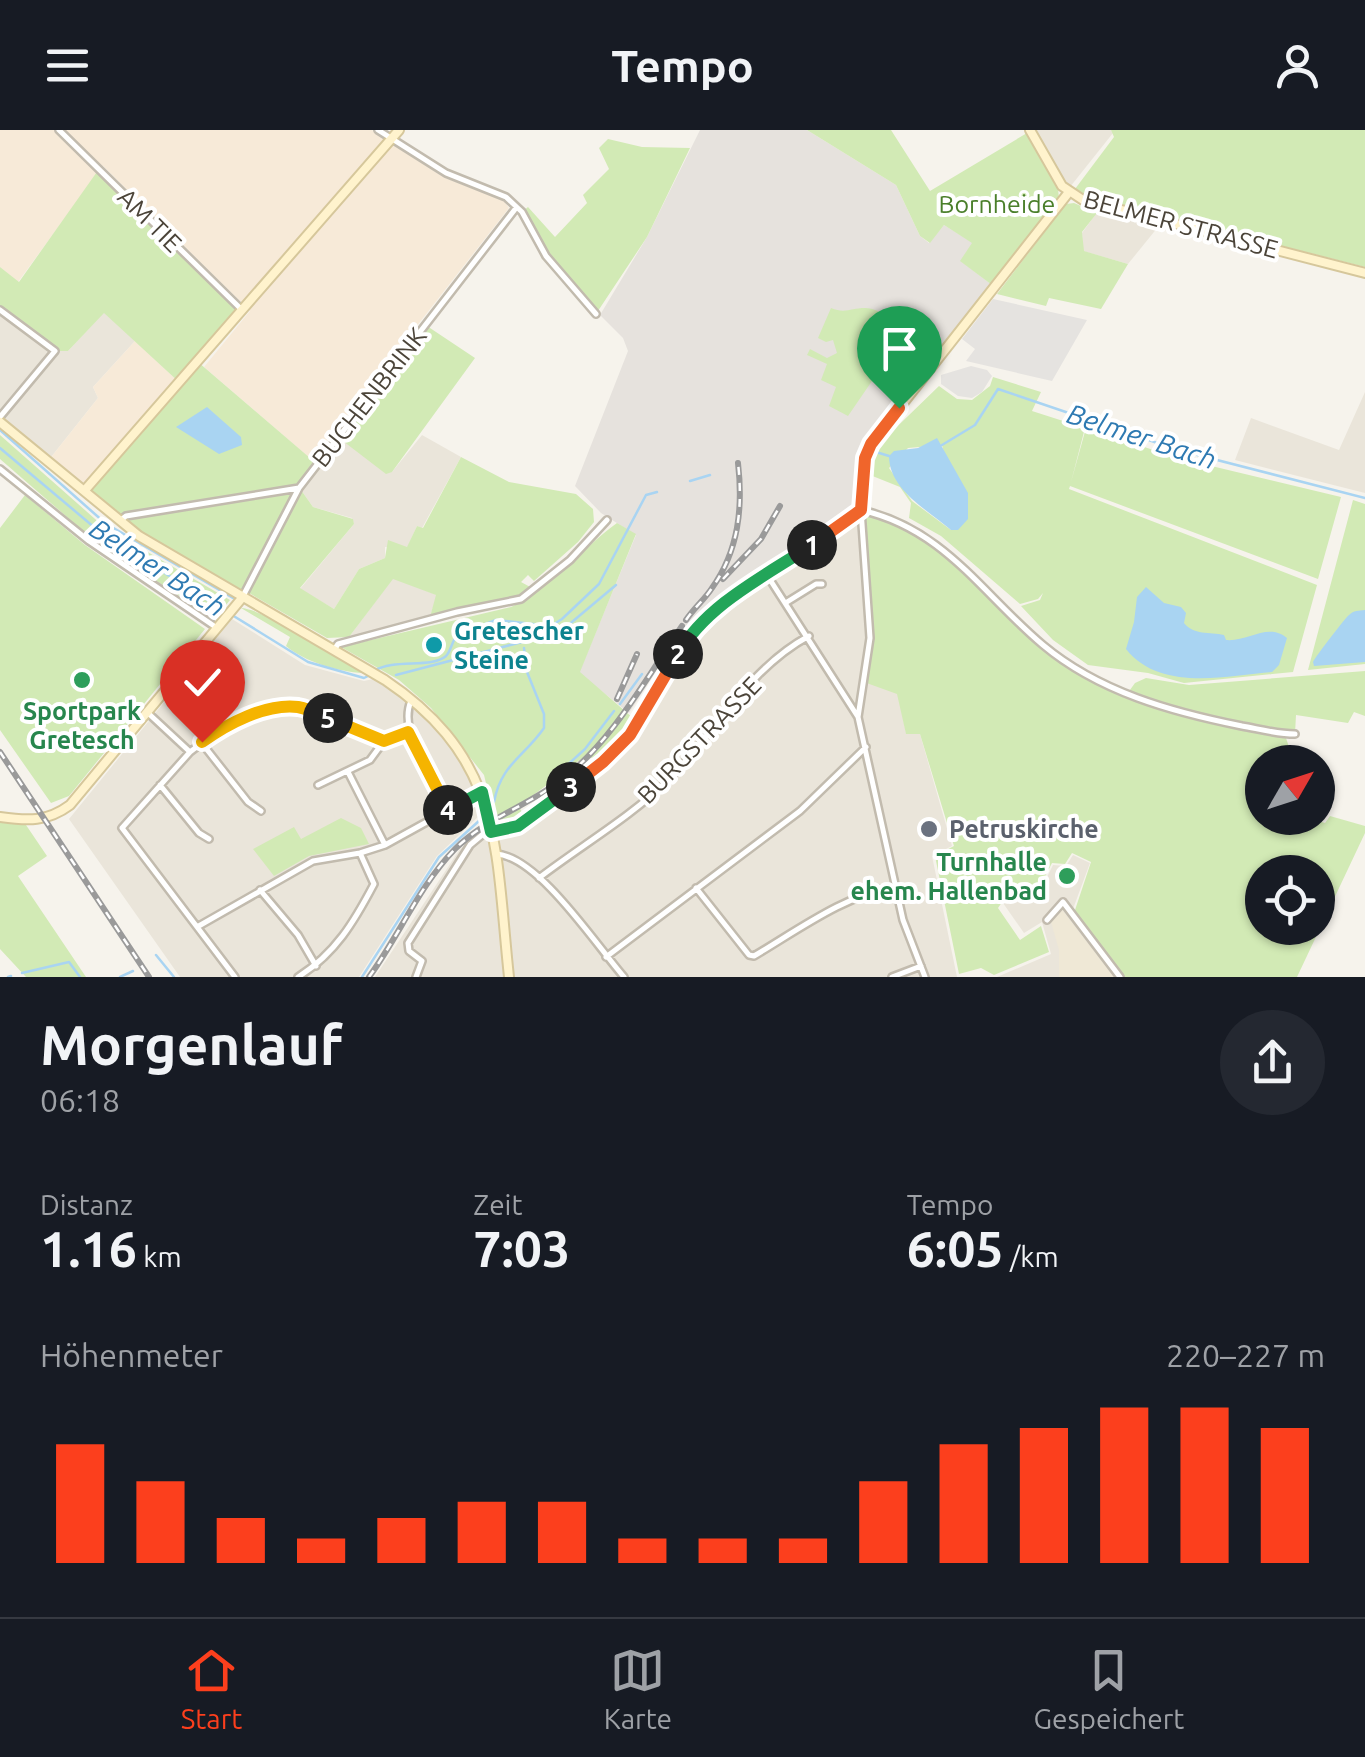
<!DOCTYPE html>
<html lang="de">
<head>
<meta charset="utf-8">
<style>
	body { margin:0; font-family:Ubuntu,sans-serif; background:#242831; color:#f1f3f6; height:100vh; display:flex; flex-direction:column; font-size:38px; white-space:nowrap }
	* { box-sizing:border-box; margin:0 }
	p { font-size:32px; color:#9ea1a6 }
	.icon { flex:none; width:55px; height:55px; fill:none; stroke:currentColor; stroke-width:2; stroke-linecap:round; stroke-linejoin:round }
	.map { position:relative; height:847px; overflow:hidden }
	.sheet { display:flex; flex-direction:column; background:#171b24; flex:1 }
	.sheet>* { flex:none }
	.needle { width:65px; rotate:51deg }
	.buttons { position:absolute; left:1245px; top:615px; display:grid; gap:20px }
	.buttons a { display:grid; place-items:center; width:90px; height:90px; border-radius:50%; background:#171b24; box-shadow:0 2px 8px #0004; font-size:50px }
	.pin { position:absolute; display:grid; place-items:center; width:85px; height:85px; color:#fff; margin:-102px -42px; border-radius:50% 50% 50% 0; rotate:-45deg; box-shadow:0 0 10px #0007 }
	.pin .icon { rotate:45deg }
	.km { position:absolute; width:50px; height:50px; margin:-25px; border-radius:50%; background:#222; color:#fff; font-size:28px; line-height:50px; text-align:center }
	.round { display:grid; place-items:center; flex:none; width:105px; height:105px; border-radius:52px; background:#242831 }
	.headline { display:flex; align-items:center; justify-content:space-between; height:170px; padding:0 40px }
	h1 { font-size:55px; font-weight:700; line-height:75px }
	.figures { display:grid; grid-template-columns:repeat(3,1fr); gap:15px; height:170px; padding:10px 40px }
	.figures div { display:grid; align-content:center }
	.figures b { font-size:50px; font-weight:700 }
	.figures small { font-size:28px; font-weight:400 }
	.figures p { font-size:28px }
	.chart { height:280px; padding:20px 40px }
	.chart p { display:flex; justify-content:space-between }
	.chart svg { width:100%; height:180px; margin-top:10px; stroke:#fc3f1d; stroke-width:6 }
	header { display:flex; justify-content:space-between; align-items:center; height:130px; padding:0 40px; background:#171b24; font-size:45px; font-weight:700 }
	.tabs { display:flex; justify-content:space-around; align-items:center; height:140px; border-top:2px solid #363941; background:#171b24; font-size:28px; color:#9ea1a6 }
	.tabs a { display:grid; justify-items:center; gap:5px }
	.tabs .active { color:#fc3f1d }
	.map>svg:first-child { display:block }
	.residential { fill:#eae5da }
	.commercial { fill:#f7ead8 }
	.industrial { fill:#e6e2dd }
	.education { fill:#efe8d6 }
	.green { fill:#d2eab5; fill-rule:evenodd }
	.parking { fill:#e5e3e0 }
	.water { fill:#a9d4f2 }
	.lines { fill:none; stroke-linecap:round; stroke-linejoin:round }
	.stream { stroke:#a9d4f2; stroke-width:2.5 }
	.street-casing { stroke:#c2bbae; stroke-width:10 }
	.secondary-casing { stroke:#d6c79b; stroke-width:12 }
	.street { stroke:#fff; stroke-width:5 }
	.secondary { stroke:#fff3cd; stroke-width:8 }
	.rail-casing { stroke:#9a9a9a; stroke-width:6 }
	.rail { stroke:#fff; stroke-width:2.5; stroke-dasharray:8; stroke-linecap:butt }
	.split-1-casing { stroke:#fff; stroke-width:20 }
	.split-2-casing { stroke:#fff; stroke-width:20 }
	.split-3-casing { stroke:#fff; stroke-width:20 }
	.split-4-casing { stroke:#fff; stroke-width:20 }
	.split-5-casing { stroke:#fff; stroke-width:20 }
	.split-6-casing { stroke:#fff; stroke-width:20 }
	.split-1 { stroke:#f0652b; stroke-width:12 }
	.split-2 { stroke:#22a559; stroke-width:12 }
	.split-3 { stroke:#f0652b; stroke-width:12 }
	.split-4 { stroke:#22a559; stroke-width:12 }
	.split-5 { stroke:#f5b400; stroke-width:12 }
	.split-6 { stroke:#f5b400; stroke-width:12 }
	.culture-dot { fill:#0f9aa8; stroke:#fff; stroke-width:4 }
	.leisure-dot { fill:#2e9e5b; stroke:#fff; stroke-width:4 }
	.worship-dot { fill:#6b7280; stroke:#fff; stroke-width:4 }
	.labels { text-anchor:middle; dominant-baseline:central; stroke-width:8; stroke-linejoin:round; paint-order:stroke }
	.park-label { font-size:25px; fill:#4a7f2a; stroke:#fff }
	.street-label { font-size:25px; fill:#4b4439; stroke:#fff }
	.culture-label { font-size:25px; font-weight:bold; fill:#0d838f; stroke:#fff; text-anchor:start }
	.leisure-label { font-size:25px; font-weight:bold; fill:#27864d; stroke:#fff }
	.worship-label { font-size:25px; font-weight:bold; fill:#5b616d; stroke:#fff; text-anchor:start }
	.water-label { font-size:28px; font-style:italic; fill:#2e7ab2; stroke:#fff }
</style>
</head>
<body>
<header><svg class="icon" aria-label="menu" viewBox="0 0 24 24"><path d="M4 6h16M4 12h16M4 18h16"/></svg>Tempo<svg class="icon" aria-label="person" viewBox="0 0 24 24"><circle cx="12" cy="8" r="4"/><path d="M4 21q1-7 8-7t8 7"/></svg></header>
<div class="map">
<svg width="1365" height="847" viewBox="0 0 1365 847">
	<rect width="100%" height="100%" fill="#f6f3ec"/>
	<path class="residential" d="M1025,0H1111L1113,3L1070,57L1058,58Z
		M1098,81L1158,97L1128,134L1083,121L1082,103Z
		M0,180L68,221L104,182L135,211L93,257L98,268L48,331L0,292Z
		M1365,262V363L1235,330L1251,288L1339,320Z
		M422,305L461,327L422,398L417,396L407,418L385,417V428L359,439L334,479L300,459L354,394L352,388L313,377L301,360L339,308L392,342Z
		M861,380L906,603L920,604L952,716L932,726L957,847H375L460,719L485,700L487,709L524,700L611,633L631,613L687,514L701,497Z
		M393,448L437,465L430,487L349,507Z
		M232,489L305,535L364,551L373,549L410,572L443,607L466,640L481,684L437,726L359,847H180L69,689Z
		M1073,725L1090,733L1070,787L1117,847H997L1051,824L1042,792L1024,803L1003,773L1012,762L1035,771L1053,735L1066,736Z"/>
	<path class="commercial" d="M0,0H372L443,47L504,71L509,78L312,330L204,237L250,181L103,36L18,152L0,137Z
		M135,211L180,253L85,360L48,331L98,268L93,257Z"/>
	<path class="industrial" d="M700,0H807L896,55L920,106L929,113L944,95L973,113L961,131L992,155L863,320L859,377L853,384L684,498L629,583L579,543L636,405L601,383L575,356L628,221L623,208L600,185L647,107Z"/>
	<path class="education" d="M1062,780L1114,847H1059V820L1051,792Z"/>
	<path class="green" d="M807,0H891L930,61L1027,3L1058,58L1059,69L992,155L960,131L972,113L944,95L930,113L920,106L896,55Z
		M1111,0H1365V137L1085,66L1075,59L1114,7Z
		M608,9L642,17L690,18L647,107L596,184L546,126L522,82L528,77L555,107L587,73L583,65L609,39L599,18Z
		M99,39L241,179L198,232L317,334L299,358L242,460L169,418L165,422L85,360L180,253L104,183L68,221H55L0,180V137L19,152Z
		M1074,73L1097,83L1082,102L1084,121L1128,134L1101,179L1049,168L1046,176L997,164L1066,74Z
		M831,178C845,184 851,178 865,178C882,178 898,196 910,206L874,245L882,251L879,256L872,251L848,286L829,276L836,257L821,250L827,234L807,225L810,219L827,228L837,223L833,210L826,212L818,208Z
		M427,196L475,228L392,342L386,344L339,308Z
		M993,247L1041,262L1032,281L1085,298L1071,352L1086,298L1178,328L1341,367L1318,449L1070,356L1069,359L1317,455L1293,542L1184,553L1148,543L1088,535L1053,510L1021,476L1040,470L1043,463L1038,469L1020,474L941,406L909,388L911,373L900,357L870,345L876,317L939,256L957,269L972,270L990,256ZM942,315L944,323L951,400L912,371L889,338L908,318Z
		M0,305L103,396L230,470L217,486L211,487L90,407L0,329Z
		M461,327L509,352L576,364L593,379L594,392L578,412L534,451L528,445L521,452L532,458C502,477 463,477 430,487L436,465L393,449L349,507L327,508L249,463L301,360L313,377L353,389L354,394L300,458L334,479L359,439L385,428L388,410L407,417L417,396L423,398Z
		M25,365L85,415L205,499L69,666L51,673L0,600V398Z
		M1353,370L1365,374V534L1308,540Z
		M861,380C946,399 1000,479 1065,531C1083,545 1107,554 1127,564L1135,553L1146,548L1189,555L1365,541V586L1354,582L1348,593L1296,585L1295,604L1285,605L1292,626L1278,628V632H1262V688H1309L1325,693L1330,686L1365,696V703L1297,847H1125L1074,783L1091,732L1072,723L1065,734L1052,733L1034,768L1011,759L998,778L1020,810L1041,796L1049,822L994,845L981,838L959,844L935,726L954,716L920,604H906L897,564L861,551L870,508ZM1262,742H1318V798H1262Z
		M617,393L636,404L580,542L633,588L616,611L596,629L585,626L519,676L523,685L504,695L494,686L484,645L431,578L399,550L341,517L511,477C551,459 581,419 617,393Z
		M241,478C265,479 338,528 363,543C339,542 305,532 286,516L290,507Z
		M341,688L361,698L369,714L309,726L274,746L253,719L294,697L301,709Z
		M0,692L26,695L47,726L18,746L86,847H26L0,819Z"/>
	<path class="parking" d="M993,169L1087,190L1052,251L966,231L975,219L962,209Z
		M971,236L987,240L992,246L982,262L972,268L958,266L941,254V245Z"/>
	<path class="water" d="M207,277L241,307L242,315L219,324L176,297Z
		M937,308L968,363V389L958,400H951C928,380 889,360 889,326L894,321L918,318Z
		M1146,457L1164,473L1181,477L1186,483L1184,493C1193,505 1210,502 1224,505L1226,510C1248,512 1268,492 1287,508L1279,535L1272,542C1225,546 1160,562 1126,519L1134,492L1137,467Z
		M1365,480V532L1314,536L1313,532C1316,526 1346,487 1349,485C1354,480 1358,481 1365,480Z"/>
	<g class="lines">
		<path class="stream" d="M0,300L105,393L233,468
			M942,315L975,295L998,259L1178,320L1365,368
			M0,318L101,403L225,481
			M876,322L889,326
			M690,351L710,345
			M232,485L308,532L364,548L368,546
			M374,541C394,528 431,539 446,526C451,521 452,511 457,505L496,490L551,496L562,489L599,454L646,365L657,362
			M396,545L560,502L616,455
			M620,574L642,544
			M563,639L585,619L614,581
			M494,672C501,634 524,627 544,598V584L527,542L524,518
			M156,825L174,847
			M22,843L69,832L80,847
			M8,847L11,846
			M120,847L133,841
			M362,847L439,727L480,690"/>
		<g class="street-casing">
			<path id="street" d="M59,0L241,179
				M378,0L446,43L506,67L522,82L546,126L596,184
				M0,180L55,221L0,287
				M0,339L89,411L217,498
				M121,390L126,386L299,358
				M767,445L858,587L903,790L925,847
				M242,468L299,358L516,78
				M787,472L816,454H822
				M334,520L338,514L457,482L521,469L570,430L607,390
				M411,571C398,600 431,656 448,681
				M148,583L190,622
				M858,587L870,508L861,380C945,399 982,464 1043,515C1099,562 1172,582 1242,596C1259,599 1277,604 1295,604
				M201,612L248,672L261,681
				M348,642L385,715
				M160,655L199,703L209,709
				M318,655L370,630L384,611L408,602
				M496,724C538,726 596,815 624,847
				M539,748C582,715 631,687 669,649C716,602 749,538 809,506
				M696,758L749,825L754,826C798,800 845,765 896,756
				M260,760L298,805L316,836
				M1047,790L1063,772L1120,847
				M197,797L313,731L360,723L385,715L481,662
				M606,827L800,681L866,617
				M235,847L122,698L190,622L228,593L287,577L303,578L384,611
				M298,847C335,824 354,792 374,754L360,723
				M416,847L422,831L409,821L408,813L470,715L482,705L491,702
				M892,847L921,836"/>
		</g>
		<g class="secondary-casing">
			<path id="secondary" d="M1030,0L1062,56L1083,70L1365,143
				M0,292L139,406L385,550C504,630 495,718 509,847
				M85,360L399,0
				M0,687C28,691 47,692 70,675L242,468
				M491,702L526,692L619,616L638,593L688,507L709,485L861,380L862,343L871,314L1069,62"/>
		</g>
		<use href="#street" class="street"/>
		<use href="#secondary" class="secondary"/>
		<g class="rail-casing">
			<path id="rail" d="M723,449L761,409L780,376
				M686,490C694,478 705,469 712,458C739,420 743,377 738,333
				M617,569L637,524
				M0,622L149,847
				M369,847C399,806 419,756 455,719C486,688 530,675 564,648C613,610 647,547 682,496"/>
		</g>
		<use href="#rail" class="rail"/>
	</g>
	<g class="lines">
		<g class="split-1-casing">
			<path id="split-1" d="M812,415L861,380L865,328L871,314L899,278"/>
		</g>
		<g class="split-2-casing">
			<path id="split-2" d="M678,524C707,474 765,446 812,415"/>
		</g>
		<g class="split-3-casing">
			<path id="split-3" d="M571,657L603,632L630,605L678,524"/>
		</g>
		<g class="split-4-casing">
			<path id="split-4" d="M448,680L482,662L491,702L518,696L571,657"/>
		</g>
		<g class="split-5-casing">
			<path id="split-5" d="M328,588L384,611L408,602L448,680"/>
		</g>
		<g class="split-6-casing">
			<path id="split-6" d="M202,612C227,594 266,573 298,577C309,579 319,584 328,588"/>
		</g>
		<use href="#split-1" class="split-1"/>
		<use href="#split-2" class="split-2"/>
		<use href="#split-3" class="split-3"/>
		<use href="#split-4" class="split-4"/>
		<use href="#split-5" class="split-5"/>
		<use href="#split-6" class="split-6"/>
	</g>
	<circle class="culture-dot" cx="434" cy="515" r="10"/>
	<g class="leisure-dot">
		<circle cx="82" cy="550" r="10"/>
		<circle cx="1067" cy="746" r="10"/>
	</g>
	<circle class="worship-dot" cx="929" cy="699" r="10"/>
	<g class="labels">
		<g class="park-label">
			<text x="997" y="74">Bornheide</text>
		</g>
		<g class="street-label">
			<text transform="translate(150 90) rotate(45)">AM TIE</text>
			<text transform="translate(1181 94) rotate(15)">BELMER STRASSE</text>
			<text transform="translate(369 267) rotate(-52)">BUCHENBRINK</text>
			<text transform="translate(699 610) rotate(-46)">BURGSTRASSE</text>
		</g>
		<g class="culture-label">
			<text x="454" y="501">Gretescher<tspan x="454" dy="29">Steine</tspan></text>
		</g>
		<g class="leisure-label">
			<text x="82" y="581">Sportpark<tspan x="82" dy="29">Gretesch</tspan></text>
			<text x="1047" y="732" text-anchor="end">Turnhalle<tspan x="1047" dy="29">ehem. Hallenbad</tspan></text>
		</g>
		<g class="worship-label">
			<text x="949" y="699">Petruskirche</text>
		</g>
		<g class="water-label">
			<text transform="translate(1142 306) rotate(18)">Belmer Bach</text>
			<text transform="translate(158 437) rotate(33)">Belmer Bach</text>
		</g>
	</g>
</svg>
<div class="buttons">
<a><svg class="needle" viewBox="-14 -14 28 28"><path d="M0-13l5 13h-10z" fill="#e53935"/><path d="M0 13l5-13h-10z" fill="#9ea1a6"/></svg></a>
<a><svg class="icon" aria-label="locate" viewBox="0 0 24 24"><circle cx="12" cy="12" r="6"/><path d="M12 2v4M12 18v4M2 12h4M18 12h4"/></svg></a>
</div>
<div class="pin" style="left:899px;top:278px;background:#1e9e55"><svg class="icon" aria-label="arrive" viewBox="0 0 24 24"><path d="M6 21V4h12l-3 4 3 4H6"/></svg></div>
<div class="pin" style="left:202px;top:612px;background:#d93025"><svg class="icon" aria-label="check" viewBox="0 0 24 24"><path d="M5 12l5 5 9-10"/></svg></div>
<b class="km" style="left:812px;top:415px">1</b>
<b class="km" style="left:678px;top:524px">2</b>
<b class="km" style="left:571px;top:657px">3</b>
<b class="km" style="left:448px;top:680px">4</b>
<b class="km" style="left:328px;top:588px">5</b>
</div>
<section class="sheet">
<div class="headline"><div><h1>Morgenlauf</h1><p>06:18</p></div><a class="round"><svg class="icon" aria-label="share" viewBox="0 0 24 24"><path d="M12 15V3M7 8l5-5 5 5M5 13v7h14v-7"/></svg></a></div>
<div class="figures">
<div><p>Distanz</p><b>1.16<small> km</small></b></div>
<div><p>Zeit</p><b>7:03</b></div>
<div><p>Tempo</p><b>6:05<small> /km</small></b></div>
</div>
<div class="chart"><p><span>Höhenmeter</span>220–227 m</p>
<svg viewBox="0 0 160 44" preserveAspectRatio="none"><path d="M5 44V15M15 44V24M25 44V33M35 44V38M45 44V33M55 44V29M65 44V29M75 44V38M85 44V38M95 44V38M105 44V24M115 44V15M125 44V11M135 44V6M145 44V6M155 44V11"/></svg>
</div>
</section>
<nav class="tabs">
<a class="active"><svg class="icon" aria-label="home" viewBox="0 0 24 24"><path d="M3 11l9-7 9 7M6 9v11h12V9"/></svg>Start</a>
<a><svg class="icon" aria-label="map" viewBox="0 0 24 24"><path d="M3 6l6-2 6 2 6-2v14l-6 2-6-2-6 2zM9 4v14M15 6v14"/></svg>Karte</a>
<a><svg class="icon" aria-label="saved" viewBox="0 0 24 24"><path d="M7 4h10v16l-5-4-5 4z"/></svg>Gespeichert</a>
</nav>
</body>
</html>
